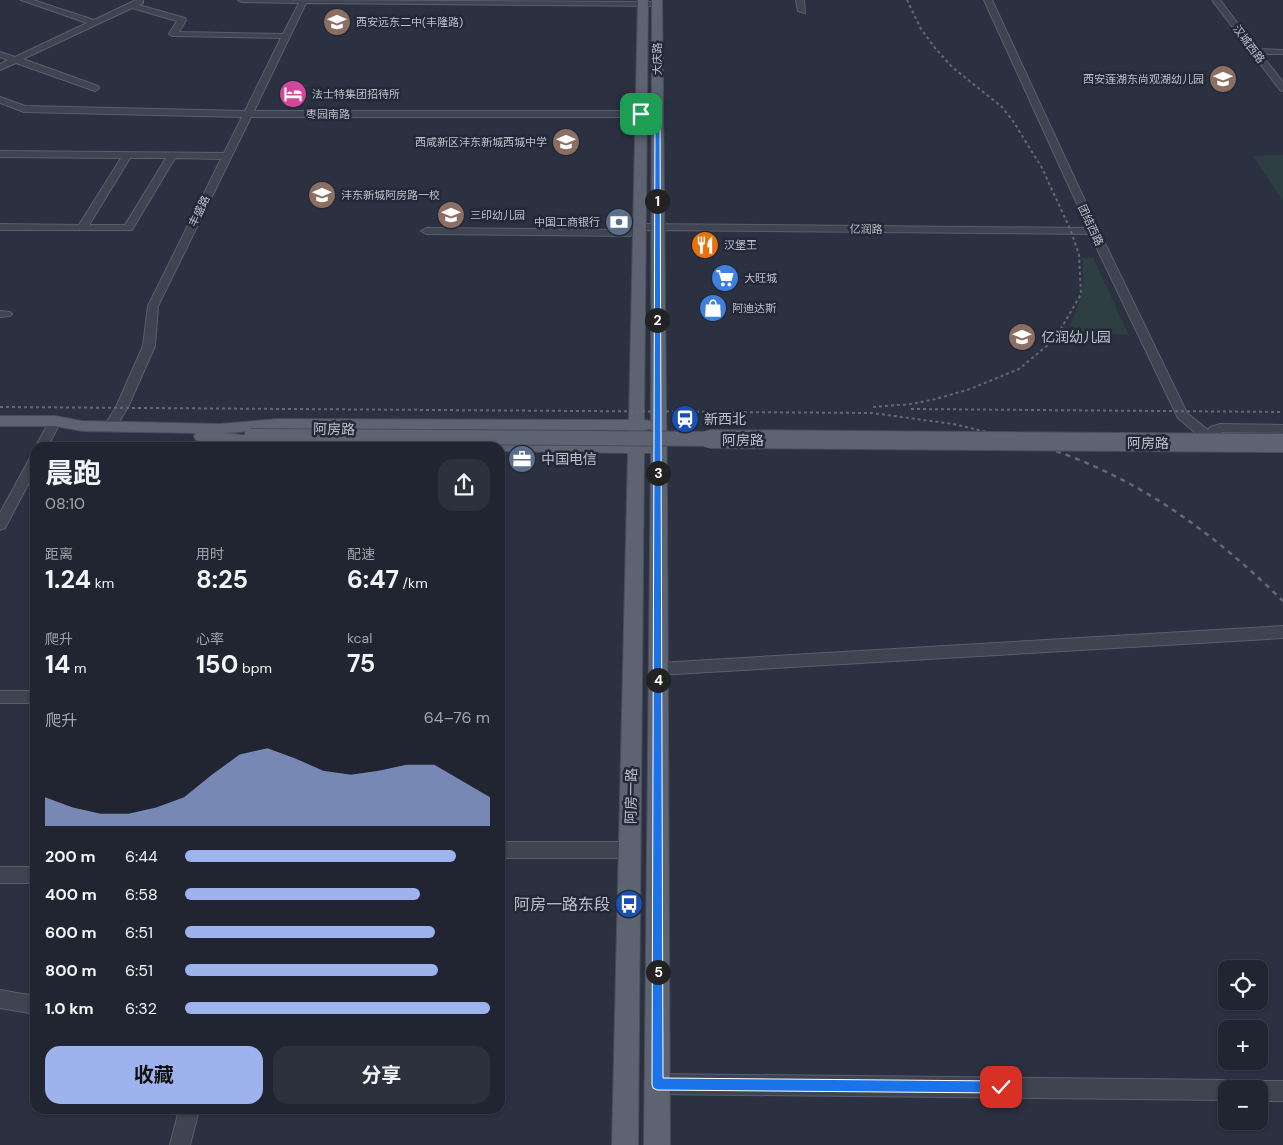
<!DOCTYPE html>
<html lang="zh">
<head>
<meta charset="utf-8">
<style>
	body { margin:0; font-family:"DM Sans","Noto Sans SC",sans-serif; background:#2d313d; color:#f1f3f6; height:100vh; display:flex; flex-direction:column; font-size:19px; white-space:nowrap }
	* { box-sizing:border-box; margin:0 }
	p { font-size:16px; color:#a2a5ab }
	.icon { flex:none; width:28px; height:28px; fill:none; stroke:currentColor; stroke-width:2; stroke-linecap:round; stroke-linejoin:round }
	.map { position:relative; flex:1; overflow:hidden }
	.sheet { position:absolute; left:30px; top:442px; width:475px; height:672px; display:flex; flex-direction:column; background:#202531; border-radius:15px; box-shadow:0 1px 4px #0004,0 0 0 1px #3d424d }
	.sheet>* { flex:none }
	.fabs { position:absolute; left:1218px; top:960px; display:grid; gap:10px }
	.fabs a { display:grid; place-items:center; width:50px; height:50px; border-radius:10px; background:#202531; box-shadow:0 1px 4px #0004,0 0 0 1px #3d424d; font-size:25px }
	.pin { position:absolute; display:grid; place-items:center; width:42px; height:42px; color:#fff; margin:-21px; border-radius:10px; box-shadow:0 2px 8px #0006 }
	.km { position:absolute; width:25px; height:25px; margin:-12px; border-radius:50%; background:#222; color:#fff; font-size:14px; line-height:25px; text-align:center }
	.round { display:grid; place-items:center; flex:none; width:52px; height:52px; border-radius:15px; background:#2d313d }
	.summary { display:flex; align-items:center; justify-content:space-between; height:85px; padding:0 15px }
	h1 { font-size:28px; font-weight:700; line-height:38px }
	.figures { display:grid; grid-template-columns:repeat(3,1fr); gap:8px; height:85px; padding:5px 15px }
	.figures div { display:grid; align-content:center }
	.figures b { font-size:25px; font-weight:700 }
	.figures small { font-size:14px; font-weight:400 }
	.figures p { font-size:14px }
	.chart { height:140px; padding:10px 15px }
	.chart p { display:flex; justify-content:space-between }
	.chart svg { width:100%; height:90px; margin-top:5px; fill:#9eb2ee; opacity:.7 }
	.button { display:flex; gap:10px; margin-top:auto; padding:10px 15px }
	.button a { flex:1; height:58px; border-radius:15px; background:#9eb2ee; color:#111; font-size:20px; font-weight:700; line-height:58px; text-align:center }
	.button a+a { background:#2d313d; color:#f1f3f6 }
	ul { padding:0 15px; list-style:none; font-size:16px }
	li { display:grid; grid-template-columns:80px 60px 1fr; align-items:center; height:38px }
	li i { height:12px; border-radius:6px; background:#9eb2ee }
	.map>svg:first-child { display:block }
	.green { fill:#2e3f43 }
	.building { fill:#51586a }
	.lines { fill:none; stroke-linecap:round; stroke-linejoin:round }
	.minor-casing { stroke:#5a5f6c; stroke-width:2 }
	.major-casing { stroke:#484d5b; stroke-width:2 }
	.minor { fill:#3f4451; fill-rule:evenodd }
	.major { fill:#5d6371; fill-rule:evenodd }
	.rail-far1 { stroke:#616878; stroke-width:2; stroke-dasharray:3 3; stroke-linecap:butt }
	.rail { stroke:#616878; stroke-width:2.5; stroke-dasharray:5 5; stroke-linecap:butt }
	.major-bridge-far1-casing { stroke:#484d5b; stroke-width:16; stroke-linecap:butt }
	.major-bridge-casing { stroke:#484d5b; stroke-width:20; stroke-linecap:butt }
	.major-bridge-far1 { stroke:#5d6371; stroke-width:14 }
	.major-bridge { stroke:#5d6371; stroke-width:18 }
	.route { fill:#1a73e8; stroke:#fff }
	.labels { text-anchor:middle; dominant-baseline:central; stroke-width:5; stroke-linejoin:round; paint-order:stroke }
	.far-poi-label { font-size:11px; fill:#bcc0cb; stroke:#232937; text-anchor:start }
	.far-street-label { font-size:11px; fill:#bcc0cb; stroke:#232937 }
	.poi-label { font-size:14px; fill:#bcc0cb; stroke:#232937; text-anchor:start }
	.street-label { font-size:14px; fill:#bcc0cb; stroke:#232937 }
	.near-poi-label { font-size:16px; fill:#bcc0cb; stroke:#232937; text-anchor:end }
</style>
</head>
<body>
<div class="map">
<svg width="1283" height="1145" viewBox="0 0 1283 1145">
	<rect width="100%" height="100%" fill="#2b3141"/>
	<path class="green" d="M1283,155V201L1253,156Z
		M1082,258H1093L1129,335L1087,332L1069,326C1082,304 1085,283 1082,258Z"/>
	<path class="building" d="M292,85H306L297,103H285Z"/>
	<g class="lines">
		<g class="minor-casing">
			<path id="minor" d="M21,0H33L94,20L136,0H143V3L139,5L185,18L186,20L179,32L283,34L299,3L242,2L238,0L657,2H660V6L306,3L254,111H657L661,114L657,117H251L158,306L155,346L128,407L114,430L110,431L104,427L116,407L143,346L148,306L221,159L175,158L132,230H0V224L79,225L121,158L0,157V151L224,153L242,117L24,112L0,103V97L25,106L245,111L281,38L173,36L169,34L177,21L132,8L23,59L98,86L99,88L95,91L16,63L0,70V64L8,60L0,57V52L15,57L87,23ZM130,158H166L125,225H89Z
				M796,0H804L805,13L798,11Z
				M984,0H992L1099,231L1187,413L1208,430L1210,427L1220,424L1283,425V433L1221,432L1220,440L1214,444L1210,443L1208,438L1198,435L1178,418L1090,234L641,230L630,236L426,234L421,231L426,228L628,230L639,224L1088,228Z
				M1212,0H1220L1257,49L1283,50V54H1261L1283,82V91L1280,90Z
				M0,311L10,312L12,314L10,316L0,317Z
				M55,417L61,421L47,448H35L51,418Z
				M35,455V471L5,528L0,530V513L31,456Z
				M1283,626V638L658,675L653,673L651,669L653,665L658,663Z
				M0,691H35V703H0Z
				M500,842H630L636,845L638,850L636,855L630,858H500Z
				M0,867H35V883H0Z
				M0,990L35,996V1014L0,1008Z
				M657,1074L1226,1080L1233,1083L1235,1089H1226V1100L657,1094L650,1091L647,1084L650,1077Z
				M1259,1081H1283V1101H1259V1089H1250L1252,1084Z
				M179,1110H199L190,1145H170Z"/>
		</g>
		<g class="major-casing">
			<path id="major" d="M638,0H648L644,420L651,421L652,0H662L667,498L670,1145H644L651,453H644L638,1145H612L628,453L500,451V448H258L202,441L196,440L194,436L196,433L82,431L55,426H0V416H55L82,421L220,424L278,419L629,420ZM278,429L628,430V442L266,438L225,433ZM651,429V443H644V430Z"/>
		</g>
		<use href="#minor" class="minor"/>
		<use href="#major" class="major"/>
		<path class="rail-far1" d="M0,407L872,413L953,424L1022,440
			M873,407L911,404L936,399L970,389L1019,369L1055,339L1081,294L1079,255L1071,231L1042,168L1013,121L1002,107L952,67L935,48L921,29L907,0
			M911,409L1283,412"/>
		<path class="rail" d="M1018,439C1126,469 1204,524 1283,601"/>
		<g class="major-bridge-far1-casing">
			<path id="major-bridge-far1" d="M251,436L894,440"/>
		</g>
		<g class="major-bridge-casing">
			<path id="major-bridge" d="M709,439L1283,443"/>
		</g>
		<use href="#major-bridge-far1" class="major-bridge-far1"/>
		<use href="#major-bridge" class="major-bridge"/>
	</g>
	<path class="route" d="M639,113L660,114L663,1078L1001,1081L1005,1083L1006,1087L1005,1091L1001,1093L657,1090L653,1088L652,1084L655,116H641Z"/>
	<defs>
		<g id="school-disc" transform="scale(1.4375)"><circle r="9.5" fill="#8d6e63" stroke="#232937"/><path d="M0-5L7-2L0 1L-7-2ZM-4 1L0 2.5L4 1V4Q0 6-4 4Z" fill="#fff"/></g>
		<g id="hotel-disc" transform="scale(1.4375)"><circle r="9.5" fill="#d1479c" stroke="#232937"/><path d="M-6-4.5h1.5V1H6V5H4.5V3h-9V5H-6ZM-4 0a1.8 1.8 0 1 1 3.6 0ZM.5 0V-2.5h3Q6-2.5 6 0Z" fill="#fff"/></g>
		<g id="bank-disc" transform="scale(1.4375)"><circle r="9.5" fill="#5c6f8a" stroke="#232937"/><path d="M-6-4H6V4H-6ZM0-2.3a2.3 2.3 0 1 0 0 4.6a2.3 2.3 0 1 0 0-4.6Z" fill="#fff"/></g>
		<g id="restaurant-disc" transform="scale(1.4375)"><circle r="9.5" fill="#e8710a" stroke="#232937"/><path d="M-5-6h1v4h1v-4h1v4h1v-4h1v5L-1.5 .5V6h-2V.5L-5-1ZM5-6V6H3V1.5H1.5Q1.5-4 5-6Z" fill="#fff"/></g>
		<g id="supermarket-disc" transform="scale(1.4375)"><circle r="9.5" fill="#3f7fe0" stroke="#232937"/><path d="M-6-5.5h2.5l.6 2H6L4.5 2H-2.5L-4.4-4H-6ZM-1.5 3.2a1.3 1.3 0 1 0 .1 0ZM3 3.2a1.3 1.3 0 1 0 .1 0Z" fill="#fff"/></g>
		<g id="shop-disc" transform="scale(1.4375)"><circle r="9.5" fill="#3f7fe0" stroke="#232937"/><path d="M-5-2.5h2.3a2.7 3.5 0 0 1 5.4 0H5L5.5 6h-11ZM-1.5-2.5h3a1.5 2.3 0 0 0-3 0Z" fill="#fff"/></g>
		<g id="station-disc" transform="scale(1.4375)"><circle r="9.5" fill="#1a4fb4" stroke="#232937"/><path d="M-3-6H3Q5-6 5-4V2Q5 4 3 4L4.5 6H3L1.5 4h-3L-3 6H-4.5L-3 4Q-5 4-5 2V-4Q-5-6-3-6ZM-3.5-4v3h7v-3ZM-3.5 1v1.5H-2V1ZM2 1v1.5H3.5V1Z" fill="#fff"/></g>
		<g id="office-disc" transform="scale(1.4375)"><circle r="9.5" fill="#5c6f8a" stroke="#232937"/><path d="M-6-3h4V-5.5h4V-3h4V5H-6ZM-1-4.5V-3h2v-1.5ZM-6 0V1H6V0Z" fill="#fff"/></g>
		<g id="bus-disc" transform="scale(1.4375)"><circle r="9.5" fill="#1a4fb4" stroke="#232937"/><path d="M-5-6H5V4H4V6H2V4H-2V6H-4V4H-5ZM-3.5-4V0h7V-4ZM-3.5 1.2v1.5H-2V1.2ZM2 1.2v1.5H3.5V1.2Z" fill="#fff"/></g>
	</defs>
	<g fill-rule="evenodd">
		<use href="#school-disc" x="337" y="22"/>
		<use href="#school-disc" x="1223" y="79"/>
		<use href="#hotel-disc" x="293" y="94"/>
		<use href="#school-disc" x="566" y="142"/>
		<use href="#school-disc" x="322" y="195"/>
		<use href="#school-disc" x="451" y="215"/>
		<use href="#bank-disc" x="619" y="222"/>
		<use href="#restaurant-disc" x="705" y="245"/>
		<use href="#supermarket-disc" x="725" y="278"/>
		<use href="#shop-disc" x="713" y="308"/>
		<use href="#school-disc" x="1022" y="337"/>
		<use href="#station-disc" x="685" y="419"/>
		<use href="#office-disc" x="522" y="459"/>
		<use href="#bus-disc" x="629" y="904"/>
	</g>
	<g class="labels">
		<g class="far-poi-label">
			<text x="356" y="22">西安远东二中(丰隆路)</text>
			<text x="1204" y="79" text-anchor="end">西安莲湖东尚观湖幼儿园</text>
			<text x="312" y="94">法士特集团招待所</text>
			<text x="547" y="142" text-anchor="end">西咸新区沣东新城西城中学</text>
			<text x="341" y="195">沣东新城阿房路一校</text>
			<text x="470" y="215">三印幼儿园</text>
			<text x="600" y="222" text-anchor="end">中国工商银行</text>
			<text x="724" y="245">汉堡王</text>
			<text x="744" y="278">大旺城</text>
			<text x="732" y="308">阿迪达斯</text>
		</g>
		<g class="far-street-label">
			<text transform="translate(1249 44) rotate(53)">汉城西路</text>
			<text transform="translate(657 59) rotate(-90)">大庆路</text>
			<text x="328" y="114">枣园南路</text>
			<text transform="translate(199 211) rotate(-64)">丰盛路</text>
			<text transform="translate(1091 225) rotate(65)">团结西路</text>
			<text transform="translate(866 229) rotate(1)">亿润路</text>
		</g>
		<g class="poi-label">
			<text x="1041" y="337">亿润幼儿园</text>
			<text x="704" y="419">新西北</text>
			<text x="541" y="459">中国电信</text>
		</g>
		<g class="street-label">
			<text transform="translate(334 429) rotate(1)">阿房路</text>
			<text x="743" y="440">阿房路</text>
			<text x="1148" y="443">阿房路</text>
			<text transform="translate(631 796) rotate(-89)">阿房一路</text>
		</g>
		<g class="near-poi-label">
			<text x="610" y="904">阿房一路东段</text>
		</g>
	</g>
</svg>
<div class="fabs">
<a><svg class="icon" aria-label="locate" viewBox="0 0 24 24"><circle cx="12" cy="12" r="6"/><path d="M12 2v4M12 18v4M2 12h4M18 12h4"/></svg></a>
<a>+</a>
<a>−</a>
</div>
<div class="pin" style="left:641px;top:114px;background:#1e9e55"><svg class="icon" aria-label="arrive" viewBox="0 0 24 24"><path d="M6 21V4h12l-3 4 3 4H6"/></svg></div>
<div class="pin" style="left:1001px;top:1087px;background:#d93025"><svg class="icon" aria-label="check" viewBox="0 0 24 24"><path d="M5 12l5 5 9-10"/></svg></div>
<b class="km" style="left:657px;top:201px">1</b>
<b class="km" style="left:657px;top:320px">2</b>
<b class="km" style="left:658px;top:473px">3</b>
<b class="km" style="left:658px;top:680px">4</b>
<b class="km" style="left:658px;top:972px">5</b>
<section class="sheet">
<div class="summary"><div><h1>晨跑</h1><p>08:10</p></div><a class="round"><svg class="icon" aria-label="share" viewBox="0 0 24 24"><path d="M12 15V3M7 8l5-5 5 5M5 13v7h14v-7"/></svg></a></div>
<div class="figures">
<div><p>距离</p><b>1.24<small> km</small></b></div>
<div><p>用时</p><b>8:25</b></div>
<div><p>配速</p><b>6:47<small> /km</small></b></div>
</div>
<div class="figures">
<div><p>爬升</p><b>14<small> m</small></b></div>
<div><p>心率</p><b>150<small> bpm</small></b></div>
<div><p>kcal</p><b>75</b></div>
</div>
<div class="chart"><p><span>爬升</span>64–76 m</p>
<svg viewBox="0 0 160 44" preserveAspectRatio="none"><path d="M0 44V30L10 35L20 38L30 38L40 35L50 30L60 19L70 9L80 6L90 11L100 17L110 19L120 17L130 14L140 14L150 22L160 30V44z"/></svg>
</div>
<ul>
<li><b>200 m</b>6:44<i style="width:89%"></i></li>
<li><b>400 m</b>6:58<i style="width:77%"></i></li>
<li><b>600 m</b>6:51<i style="width:82%"></i></li>
<li><b>800 m</b>6:51<i style="width:83%"></i></li>
<li><b>1.0 km</b>6:32<i style="width:100%"></i></li>
</ul>
<div class="button"><a>收藏</a><a>分享</a></div>
</section>
</div>
</body>
</html>
